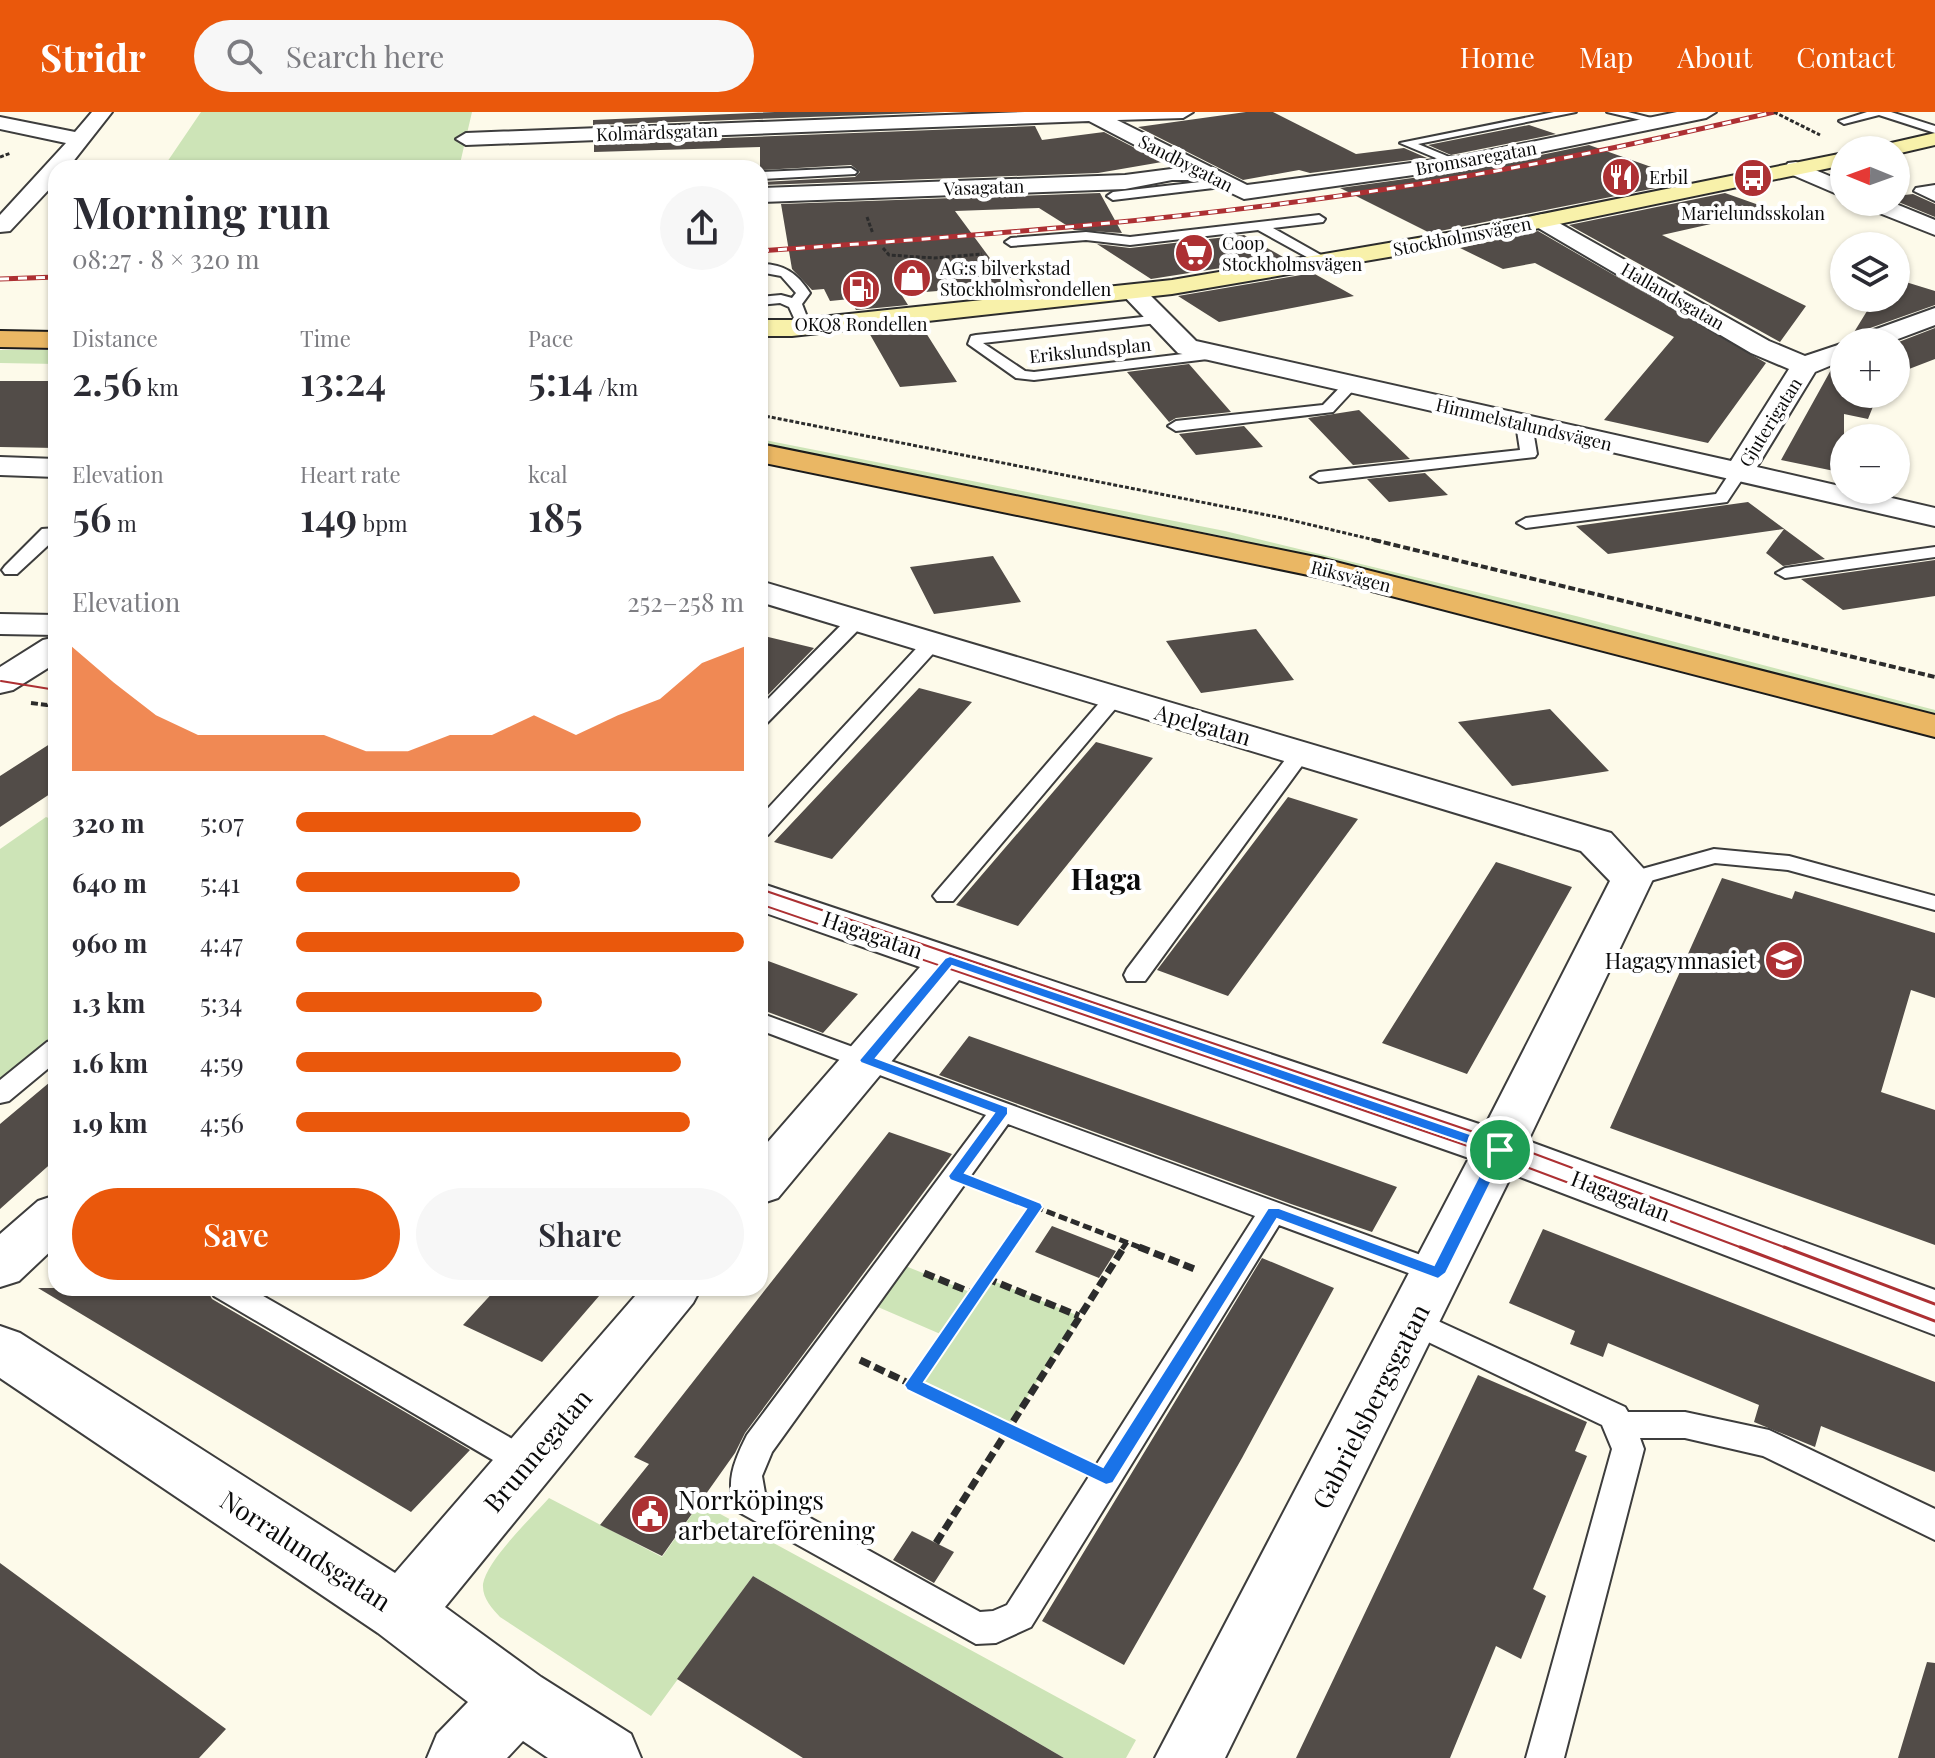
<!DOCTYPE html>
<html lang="en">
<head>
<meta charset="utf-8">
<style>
	body { margin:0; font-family:"Playfair Display",serif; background:#f7f7f7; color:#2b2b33; height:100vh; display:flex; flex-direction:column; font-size:30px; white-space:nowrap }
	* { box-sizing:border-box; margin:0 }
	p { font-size:26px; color:#7c7c81 }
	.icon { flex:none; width:44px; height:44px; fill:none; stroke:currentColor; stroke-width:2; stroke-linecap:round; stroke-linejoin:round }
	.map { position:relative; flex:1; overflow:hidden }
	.panel { position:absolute; left:48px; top:48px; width:720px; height:1136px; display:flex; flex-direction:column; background:#fff; border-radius:24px; box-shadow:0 2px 6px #0004 }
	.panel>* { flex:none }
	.needle { width:52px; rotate:271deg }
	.tools { position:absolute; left:1830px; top:24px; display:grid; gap:16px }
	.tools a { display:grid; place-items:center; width:80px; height:80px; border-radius:50%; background:#fff; box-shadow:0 2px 6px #0004; font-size:40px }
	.pin { position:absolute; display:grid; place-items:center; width:68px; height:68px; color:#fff; margin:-34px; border:4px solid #fff; border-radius:50%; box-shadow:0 2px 8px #0007 }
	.round { display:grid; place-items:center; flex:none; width:84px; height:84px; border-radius:42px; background:#f7f7f7 }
	.head { display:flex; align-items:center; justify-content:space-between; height:136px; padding:0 24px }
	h1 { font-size:44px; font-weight:600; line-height:60px }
	.figures { display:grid; grid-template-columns:repeat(3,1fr); gap:12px; height:136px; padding:8px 24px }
	.figures div { display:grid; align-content:center }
	.figures b { font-size:40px; font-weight:600 }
	.figures small { font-size:22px; font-weight:400 }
	.figures p { font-size:22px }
	.chart { height:224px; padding:16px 24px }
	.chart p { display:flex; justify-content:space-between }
	.chart svg { width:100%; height:144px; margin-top:8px; fill:#ea580c; opacity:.7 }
	.button { display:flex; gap:16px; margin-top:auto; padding:16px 24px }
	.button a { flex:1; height:92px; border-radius:48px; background:#ea580c; color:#fff; font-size:32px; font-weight:600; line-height:92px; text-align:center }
	.button a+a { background:#f7f7f7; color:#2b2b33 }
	ul { padding:0 24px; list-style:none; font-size:26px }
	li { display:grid; grid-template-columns:128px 96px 1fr; align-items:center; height:60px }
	li i { height:20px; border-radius:10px; background:#ea580c }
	header { display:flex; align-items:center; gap:48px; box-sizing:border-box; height:112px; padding:0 40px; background:#ea580c; color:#fff }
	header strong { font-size:38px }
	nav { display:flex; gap:44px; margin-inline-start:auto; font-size:28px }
	.search { width:560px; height:72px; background:#f7f7f7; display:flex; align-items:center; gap:20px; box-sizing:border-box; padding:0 28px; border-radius:44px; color:#7c7c81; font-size:30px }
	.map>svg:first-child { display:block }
	.green { fill:#cde4b7 }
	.building { fill:#524c48 }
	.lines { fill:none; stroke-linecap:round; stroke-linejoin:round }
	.service-casing { stroke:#3d3d3d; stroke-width:4 }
	.minor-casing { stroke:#3d3d3d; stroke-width:4 }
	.secondary-casing { stroke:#2c2c2c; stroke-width:4 }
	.trunk-casing { stroke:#1b1b1b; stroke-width:4 }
	.path-far3 { stroke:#2c2c2c; stroke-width:3; stroke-dasharray:4 2; stroke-linecap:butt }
	.path-far2 { stroke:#2c2c2c; stroke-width:4; stroke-dasharray:7 3; stroke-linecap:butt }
	.path-far1 { stroke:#2c2c2c; stroke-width:5; stroke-dasharray:9 4; stroke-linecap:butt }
	.path { stroke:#2c2c2c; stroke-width:7; stroke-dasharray:11 5; stroke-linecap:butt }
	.service { fill:#fff; fill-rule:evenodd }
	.minor { fill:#fff; fill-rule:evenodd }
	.secondary { fill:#f8f1aa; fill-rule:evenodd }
	.trunk { fill:#eab764; fill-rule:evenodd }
	.tram-far1 { stroke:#ad3033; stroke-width:2 }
	.tram { stroke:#ad3033; stroke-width:3 }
	.rail-casing { stroke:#ad3033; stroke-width:5 }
	.rail { stroke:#fff; stroke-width:3; stroke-dasharray:9; stroke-linecap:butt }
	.path-bridge { stroke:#2c2c2c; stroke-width:3; stroke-dasharray:4 2; stroke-linecap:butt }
	.route { fill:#1a73e8; stroke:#fff; stroke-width:2; fill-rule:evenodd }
	.labels { text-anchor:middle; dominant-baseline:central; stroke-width:8; stroke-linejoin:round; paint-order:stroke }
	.far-street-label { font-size:18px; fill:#0a0a0a; stroke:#fff }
	.far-poi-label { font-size:18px; fill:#0a0a0a; stroke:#fff; text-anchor:start }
	.street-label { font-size:22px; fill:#0a0a0a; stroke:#fff }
	.poi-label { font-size:22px; fill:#0a0a0a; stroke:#fff; text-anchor:end }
	.near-street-label { font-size:26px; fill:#0a0a0a; stroke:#fff }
	.near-poi-label { font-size:26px; fill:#0a0a0a; stroke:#fff; text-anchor:start }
	.district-label { font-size:30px; font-weight:bold; fill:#0a0a0a; stroke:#fff }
</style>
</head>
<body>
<header>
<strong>Stridr</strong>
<div class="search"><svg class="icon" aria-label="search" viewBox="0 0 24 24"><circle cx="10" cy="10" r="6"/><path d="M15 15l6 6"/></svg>Search here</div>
<nav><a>Home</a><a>Map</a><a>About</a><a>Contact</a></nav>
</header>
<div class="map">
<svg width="1935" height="1646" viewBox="0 0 1935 1646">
	<rect width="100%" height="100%" fill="#fdfaea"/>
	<path class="green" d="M201,0H472L459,56H163Z
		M0,238H56V252L0,251Z
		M760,327L1225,419L1576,504L1935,598V604L1222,424L760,333Z
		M46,705L56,709V936L0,982V737Z
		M893,1149L975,1182L986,1166L1079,1204L1006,1318L913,1273L945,1224L864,1189Z
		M549,1386L662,1445L700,1391L1136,1628L1126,1646H1064L753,1464L651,1604L500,1505C492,1496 482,1486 483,1472C487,1448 532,1405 549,1386Z"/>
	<path class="building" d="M775,0H945L593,13V8Z
		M1246,0H1273L1356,42L1404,36L1427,46L1310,61L1299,58L1243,68L1138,15Z
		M1529,13L1556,22L1451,43L1428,33Z
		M1035,14L1042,28L1104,20L1162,50L1098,61L760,73V70L855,65L860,60L851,53L760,58V35L594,40V31Z
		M1589,33L1691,69L1430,121L1340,76L1463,59Z
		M1100,81L1122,121L1074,118L1039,96L955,99L995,153L992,156L993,164L1005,166L1010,173L901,182L908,193L856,198L850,187L830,189L824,177L812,178L792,157L781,92Z
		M1725,81L1773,98L1662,123L1806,194L1780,230L1569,113Z
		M1913,82L1935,92V105L1896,89V84Z
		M1538,119L1766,251L1708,331L1604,308L1674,225L1535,151L1503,157L1460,136Z
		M1244,123L1285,146L1151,167L1097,132L1130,136Z
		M1313,161L1354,184L1219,210L1178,184Z
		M1896,167L1935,179V193L1856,221L1848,230L1875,186H1896Z
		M921,213L957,270L900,275L868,219Z
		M1935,216V247L1896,262V231Z
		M1844,251V282H1878L1868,307L1844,302V361L1781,348L1832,256Z
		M1189,252L1231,300L1176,306L1169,310L1127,260Z
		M0,269H56V336L0,335Z
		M1359,298L1410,347L1353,353L1308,306Z
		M1244,314L1263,335L1196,343L1179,322Z
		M1425,361L1448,383L1389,390L1367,367Z
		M1748,390L1825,447L1783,454L1766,441L1784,417L1608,442L1576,414Z
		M993,444L1021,490L934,502L910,455Z
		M1935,448V484L1843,498L1801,467Z
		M1256,517L1294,568L1201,581L1166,529Z
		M760,523L814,536L760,591Z
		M919,576L972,590L832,747L774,730Z
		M1550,597L1609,659L1512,674L1458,610Z
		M56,628V678L0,715V664Z
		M1096,630L1153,646L1018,814L956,793Z
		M1288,685L1358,707L1228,884L1157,858Z
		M1496,750L1572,775L1467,962L1382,931Z
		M1722,766L1792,787L1795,779L1935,821V886L1911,878L1881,980L1935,998V1133L1610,1016Z
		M760,846L858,882L823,921L808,915L760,897Z
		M969,924L1151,988L1397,1075L1372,1120L1291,1092L939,963Z
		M56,965V1047L0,1097V1012Z
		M889,1020L952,1042L745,1321L735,1341L662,1444L600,1413L649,1352L634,1345Z
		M1052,1114L1116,1139L1099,1166L1035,1140Z
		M1543,1117L1935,1270V1360L1821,1314L1815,1335L1754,1310L1759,1293L1608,1231L1603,1245L1570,1232L1575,1219L1509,1191Z
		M1262,1146L1334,1176L1242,1346L1124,1553L1042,1509Z
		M38,1176H206L212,1187L470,1338L411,1400Z
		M497,1176H606L542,1250L463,1213Z
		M1478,1263L1587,1310L1575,1339L1587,1344L1533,1477L1546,1484L1521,1547L1496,1534L1450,1646H1296Z
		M912,1419L954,1440L934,1471L893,1448Z
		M0,1451L226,1617L199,1646H0Z
		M753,1464L1064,1646H803L677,1567Z
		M1927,1550L1935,1551V1646H1898Z"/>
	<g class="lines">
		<g class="service-casing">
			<path id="service" d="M1554,0H1576L1418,32L1459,49V53L1455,54L1400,31Z
				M1607,0H1628L1667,10L1662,13Z
				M1867,0H1891L1935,14V21L1879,3L1844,12L1839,9Z
				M851,56L857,60L855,62L760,67L762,60Z
				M1226,67L1230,68V74L1113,88L1107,84L1113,80Z
				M1935,73V89L1914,79L1916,76Z
				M1319,103L1325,107L1323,110L1273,116L1328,147L1330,150L1323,154L1258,118L1130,133L1086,128L1011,134L1005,130L1011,126L1086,120L1130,125Z
				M760,152C784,152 797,161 810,181L802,192L807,205L805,208H795L789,195L780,191L760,193V185L781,183L792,186L796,181L781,164L760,160Z
				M1000,155L1029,159L1053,190L1051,193H1041L1020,165L995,162V156Z
				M1161,203L1168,207L1166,210L983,231L1025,259L1034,260L1216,238L1223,242L1216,246L1034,268L1016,266L968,232L971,224L976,223Z
				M1351,267L1359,272L1333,300L1176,319L1168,314L1176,309L1323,293L1346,269Z
				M1524,307L1532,312L1537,342L1535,345L1319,370L1311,365L1319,360L1520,338L1516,312Z
				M1739,355L1747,360L1727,390L1526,416L1517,411L1526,406L1716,382L1733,356Z
				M56,416V426L17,462H5L2,458L5,454L42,417Z
				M1935,435V445L1785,466L1776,461L1785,456Z
				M858,501L867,507L865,511L767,611L760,613V595L851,503Z
				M933,524L940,526L943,530L940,534L768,723L760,725V705L926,526Z
				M1114,580L1124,586L1121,590L953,789H937L933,784L937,779L1107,582Z
				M1301,634L1312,640L1145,869H1127L1124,863L1127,857L1294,636Z
				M1714,737L1789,744L1935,784V798L1788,758L1715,751L1632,774L1624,772L1620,767L1624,762Z
				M760,901L1448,1153L1453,1161L1448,1169L1438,1172L1279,1113L1031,1515L996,1531L976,1532L737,1399C724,1372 734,1349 747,1323L986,1003L760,918ZM1008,1012L1255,1104L1007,1493L993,1499L980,1500L765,1381L762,1364L772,1340Z
				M56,927V950L9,989L0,991V968L47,930Z
				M209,1176H249L537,1341L542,1351L537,1361L526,1365L515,1361L214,1184Z
				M1414,1198L1625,1295L1628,1300H1685L1769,1318L1935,1397V1428L1763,1344L1685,1326H1640L1644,1337L1564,1646H1526L1612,1337L1602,1313L1403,1218L1399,1210L1403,1202Z"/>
		</g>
		<g class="minor-casing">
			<path id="minor" d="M92,0H112L68,56H56V70L10,119L0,120V103L66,31L0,17V5L75,20Z
				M1025,0H1193L1183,6L1117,8L1247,73L1463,44L1677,0H1716L1706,6L1463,56L1244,87L1204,68H1172L1125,77L760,90V76L1125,63L1179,56L1089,9L466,33L456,27L466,21Z
				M1796,50L1844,70V85L1788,61L1785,56L1788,51Z
				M1861,90H1891L1935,108V123L1864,95Z
				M1543,102L1769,229L1805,244L1844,231V248L1815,260L1757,355L1844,375V378H1857L1935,396V414L1178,241L1121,181L1125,176H1143L1196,229L1731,349L1789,257L1751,241L1535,114L1532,109L1535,104Z
				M1935,196V213L1890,230H1853L1857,224Z
				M0,345L56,347V365L0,363Z
				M760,469L1611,721L1653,767L1528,1029L1935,1178V1223L1512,1062L1225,1646H1155L1469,1046L959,868L778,1086L760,1092V1039L920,855L760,799V771L1485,1014L1610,769L1581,739L760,490Z
				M0,502L56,503V523L0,522Z
				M56,525V551L13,578L0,581V555L43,528Z
				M56,1083V1134L19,1169L0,1175V1122L38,1089Z
				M642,1176H701L693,1191L445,1495L541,1565L631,1622L641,1646H548L523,1629L507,1646H427L437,1622L468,1590L378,1521L0,1266V1214L20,1221L395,1461Z"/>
		</g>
		<g class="secondary-casing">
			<path id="secondary" d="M1935,21V33L1896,42V38H1875L1878,34Z
				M1844,41V53L1453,134L1172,182L792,224H760V208H792L1172,168L1453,120Z"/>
		</g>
		<g class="trunk-casing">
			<path id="trunk" d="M0,219L56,220V236L0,235Z
				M760,332L1320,446L1935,603V625L1318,465L760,350Z"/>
		</g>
		<path class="path-far3" d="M0,45L11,41
			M867,105L873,122
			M883,136L889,143L934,146L982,142
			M760,303L1282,406L1383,430"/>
		<path class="path-far2" d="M1374,428L1935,565
			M31,591L47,593L56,587"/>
		<path class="path-far1" d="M986,1076L1144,1137
			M1007,1137L1036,1095
			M1122,1137L1127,1130"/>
		<path class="path" d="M1139,1135L1197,1158
			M924,1161L975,1182
			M986,1166L1079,1204
			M860,1248L1075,1350
			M913,1273L1008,1135
			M936,1431L1124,1135"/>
		<use href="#service" class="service"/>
		<use href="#minor" class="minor"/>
		<use href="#secondary" class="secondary"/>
		<use href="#trunk" class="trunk"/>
		<path class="tram-far1" d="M1,569L56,578
			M760,777L1503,1030L1789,1137
			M760,792L1497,1044L1745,1137"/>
		<path class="tram" d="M1740,1135L1935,1209
			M1784,1135L1935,1192"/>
		<g class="rail-casing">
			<path id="rail" d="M760,139C974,124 1188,108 1400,75C1526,56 1650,29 1774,0
				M0,167L56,165"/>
		</g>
		<use href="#rail" class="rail"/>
		<path class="path-bridge" d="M1774,0L1820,23"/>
	</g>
	<path class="route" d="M950,844L1505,1034L1507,1038L1446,1161L1438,1167L1277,1107L1113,1371L1106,1373L907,1278L904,1273L1026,1097L950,1068L948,1064L994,1001L861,951L859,948L945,846ZM952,854L1491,1040L1434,1153L1279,1096H1268L1103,1355L924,1270L1043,1095L1041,1091L965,1061L1008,1002V995L876,946Z"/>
	<defs>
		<g id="restaurant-disc" transform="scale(2)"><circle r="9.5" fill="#ad3033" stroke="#fff"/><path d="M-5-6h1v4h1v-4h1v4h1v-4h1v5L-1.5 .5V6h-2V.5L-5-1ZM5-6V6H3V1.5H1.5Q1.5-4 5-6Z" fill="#fff"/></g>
		<g id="bus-disc" transform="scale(2)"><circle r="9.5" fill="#ad3033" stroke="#fff"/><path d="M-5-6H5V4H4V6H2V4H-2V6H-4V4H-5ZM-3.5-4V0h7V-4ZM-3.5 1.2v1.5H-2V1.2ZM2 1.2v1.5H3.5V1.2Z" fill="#fff"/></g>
		<g id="supermarket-disc" transform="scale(2)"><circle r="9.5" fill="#ad3033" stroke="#fff"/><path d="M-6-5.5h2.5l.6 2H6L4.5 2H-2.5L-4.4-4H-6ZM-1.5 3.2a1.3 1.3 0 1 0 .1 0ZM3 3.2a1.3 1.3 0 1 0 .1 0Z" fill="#fff"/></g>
		<g id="shop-disc" transform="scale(2)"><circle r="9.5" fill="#ad3033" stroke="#fff"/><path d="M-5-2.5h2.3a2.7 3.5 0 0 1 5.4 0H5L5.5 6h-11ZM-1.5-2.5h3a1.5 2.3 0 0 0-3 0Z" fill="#fff"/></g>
		<g id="fuel-disc" transform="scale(2)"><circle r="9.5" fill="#ad3033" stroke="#fff"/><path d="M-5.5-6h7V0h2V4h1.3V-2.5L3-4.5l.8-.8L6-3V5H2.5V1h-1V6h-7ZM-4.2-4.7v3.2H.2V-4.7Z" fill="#fff"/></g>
		<g id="school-disc" transform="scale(2)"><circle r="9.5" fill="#ad3033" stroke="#fff"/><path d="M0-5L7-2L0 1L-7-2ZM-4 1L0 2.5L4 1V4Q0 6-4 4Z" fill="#fff"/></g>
		<g id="civic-disc" transform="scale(2)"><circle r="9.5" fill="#ad3033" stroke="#fff"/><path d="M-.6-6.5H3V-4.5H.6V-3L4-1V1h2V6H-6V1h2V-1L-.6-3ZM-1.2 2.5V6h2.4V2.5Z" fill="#fff"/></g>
	</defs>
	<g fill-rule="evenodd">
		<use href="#restaurant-disc" x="1621" y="65"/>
		<use href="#bus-disc" x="1753" y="66"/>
		<use href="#supermarket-disc" x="1194" y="141"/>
		<use href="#shop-disc" x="912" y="166"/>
		<use href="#fuel-disc" x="861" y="177"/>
		<use href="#school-disc" x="1784" y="848"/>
		<use href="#civic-disc" x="650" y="1402"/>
	</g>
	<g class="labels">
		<g class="far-street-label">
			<text transform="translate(657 20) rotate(-2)">Kolmårdsgatan</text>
			<text transform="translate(1476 46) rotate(-10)">Bromsaregatan</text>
			<text transform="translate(1186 51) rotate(27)">Sandbygatan</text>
			<text transform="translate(984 75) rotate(-2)">Vasagatan</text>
			<text transform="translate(1462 124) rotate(-11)">Stockholmsvägen</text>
			<text transform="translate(1673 184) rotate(30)">Hallandsgatan</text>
			<text transform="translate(1090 238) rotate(-6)">Erikslundsplan</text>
			<text transform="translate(1770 310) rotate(-58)">Gjuterigatan</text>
			<text transform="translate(1524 312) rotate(13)">Himmelstalundsvägen</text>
			<text transform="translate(1351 464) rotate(14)">Riksvägen</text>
		</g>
		<g class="far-poi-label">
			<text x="1649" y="65">Erbil</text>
			<text x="1753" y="101" text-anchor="middle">Marielundsskolan</text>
			<text x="1222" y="131">Coop<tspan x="1222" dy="21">Stockholmsvägen</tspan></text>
			<text x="940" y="156">AG:s bilverkstad<tspan x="940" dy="21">Stockholmsrondellen</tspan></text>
			<text x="861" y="212" text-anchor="middle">OKQ8 Rondellen</text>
		</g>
		<g class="street-label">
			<text transform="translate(1203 612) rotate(16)">Apelgatan</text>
			<text transform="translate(873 822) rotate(19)">Hagagatan</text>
			<text transform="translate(1621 1083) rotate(21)">Hagagatan</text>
		</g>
		<g class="poi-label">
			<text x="1756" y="848">Hagagymnasiet</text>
		</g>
		<g class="near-street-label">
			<text transform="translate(1370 1294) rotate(-63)">Gabrielsbergsgatan</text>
			<text transform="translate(537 1338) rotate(-50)">Brunnegatan</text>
			<text transform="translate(306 1438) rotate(33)">Norralundsgatan</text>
		</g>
		<g class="near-poi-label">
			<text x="678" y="1387">Norrköpings<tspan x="678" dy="30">arbetareförening</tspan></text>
		</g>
		<g class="district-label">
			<text x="1106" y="766">Haga</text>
		</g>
	</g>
</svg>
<div class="tools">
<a><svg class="needle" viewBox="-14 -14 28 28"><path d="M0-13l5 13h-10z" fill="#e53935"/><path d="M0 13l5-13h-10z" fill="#7c7c81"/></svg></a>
<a><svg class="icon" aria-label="layers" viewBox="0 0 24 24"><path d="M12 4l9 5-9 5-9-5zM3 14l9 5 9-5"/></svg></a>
<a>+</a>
<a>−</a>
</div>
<div class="pin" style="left:1500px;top:1038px;background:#1e9e55"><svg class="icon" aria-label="arrive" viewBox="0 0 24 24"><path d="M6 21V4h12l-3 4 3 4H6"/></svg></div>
<section class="panel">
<div class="head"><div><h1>Morning run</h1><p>08:27 · 8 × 320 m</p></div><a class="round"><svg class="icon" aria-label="share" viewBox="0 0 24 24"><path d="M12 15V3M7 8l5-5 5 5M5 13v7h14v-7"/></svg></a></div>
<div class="figures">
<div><p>Distance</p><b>2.56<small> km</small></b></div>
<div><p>Time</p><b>13:24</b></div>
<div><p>Pace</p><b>5:14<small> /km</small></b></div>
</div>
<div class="figures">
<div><p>Elevation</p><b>56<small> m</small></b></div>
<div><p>Heart rate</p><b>149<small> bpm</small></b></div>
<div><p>kcal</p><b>185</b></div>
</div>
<div class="chart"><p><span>Elevation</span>252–258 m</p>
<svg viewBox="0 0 160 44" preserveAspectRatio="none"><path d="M0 44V6L10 17L20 27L30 33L40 33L50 33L60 33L70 38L80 38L90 33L100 33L110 27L120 33L130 27L140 22L150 11L160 6V44z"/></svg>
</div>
<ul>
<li><b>320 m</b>5:07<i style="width:77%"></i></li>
<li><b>640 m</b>5:41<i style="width:50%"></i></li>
<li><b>960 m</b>4:47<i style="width:100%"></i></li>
<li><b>1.3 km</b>5:34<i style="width:55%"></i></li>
<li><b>1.6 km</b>4:59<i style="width:86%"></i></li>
<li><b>1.9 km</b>4:56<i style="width:88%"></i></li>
</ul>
<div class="button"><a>Save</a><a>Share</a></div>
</section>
</div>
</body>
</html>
